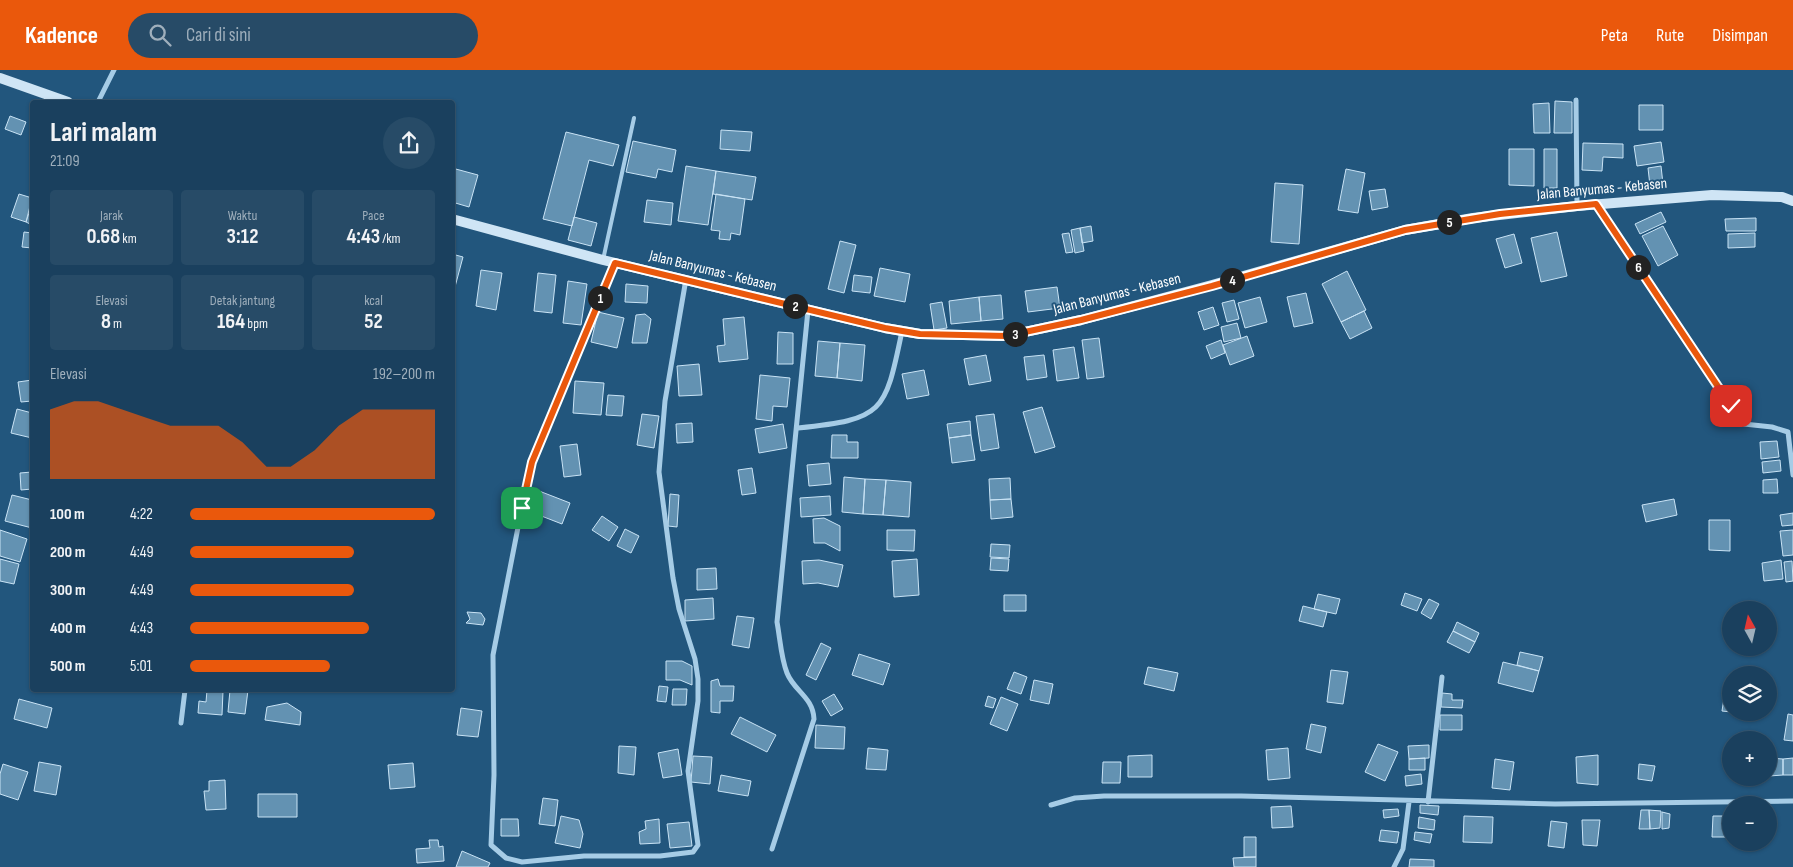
<!DOCTYPE html>
<html lang="id">
<head>
<meta charset="utf-8">
<style>
	body { margin:0; font-family:"Sofia Sans Condensed",sans-serif; background:#274b67; color:#f1f3f6; height:100vh; display:flex; flex-direction:column; font-size:19px; white-space:nowrap }
	* { box-sizing:border-box; margin:0 }
	p { font-size:16px; color:#9fafbc }
	.icon { flex:none; width:28px; height:28px; fill:none; stroke:currentColor; stroke-width:2; stroke-linecap:round; stroke-linejoin:round }
	.map { position:relative; flex:1; overflow:hidden }
	.sheet { position:absolute; left:30px; top:30px; width:425px; height:592px; display:flex; flex-direction:column; background:#1a405e; border-radius:5px; box-shadow:0 1px 4px #0004,0 0 0 1px #385973 }
	.sheet>* { flex:none }
	.needle { width:32px; rotate:352deg }
	.controls { position:absolute; left:1722px; top:531px; display:grid; gap:10px }
	.controls a { display:grid; place-items:center; width:55px; height:55px; border-radius:50%; background:#1a405e; box-shadow:0 1px 4px #0004,0 0 0 1px #385973; font-size:25px }
	.pin { position:absolute; display:grid; place-items:center; width:42px; height:42px; color:#fff; margin:-21px; border-radius:10px; box-shadow:0 2px 8px #0006 }
	.km { position:absolute; width:25px; height:25px; margin:-12px; border-radius:50%; background:#222; color:#fff; font-size:14px; line-height:25px; text-align:center }
	.round { display:grid; place-items:center; flex:none; width:52px; height:52px; border-radius:26px; background:#274b67 }
	.headline { display:flex; align-items:center; justify-content:space-between; height:85px; padding:0 20px }
	h1 { font-size:28px; font-weight:700; line-height:38px }
	.stats { display:grid; grid-template-columns:repeat(3,1fr); gap:8px; height:85px; padding:5px 20px }
	.stats div { display:grid; align-content:center; border-radius:5px; background:#274b67; text-align:center }
	.stats b { font-size:21px; font-weight:700 }
	.stats small { font-size:14px; font-weight:400 }
	.stats p { font-size:14px }
	.chart { height:140px; padding:10px 20px }
	.chart p { display:flex; justify-content:space-between }
	.chart svg { width:100%; height:90px; margin-top:5px; fill:#ea580c; opacity:.7 }
	ul { padding:0 20px; list-style:none; font-size:16px }
	li { display:grid; grid-template-columns:80px 60px 1fr; align-items:center; height:38px }
	li i { height:12px; border-radius:6px; background:#ea580c }
	header { display:flex; align-items:center; gap:30px; box-sizing:border-box; height:70px; padding:0 25px; background:#ea580c; color:#fff }
	header strong { font-size:24px }
	nav { display:flex; gap:28px; margin-inline-start:auto; font-size:18px }
	.search { width:350px; height:45px; background:#274b67; display:flex; align-items:center; gap:12px; box-sizing:border-box; padding:0 18px; border-radius:28px; color:#9fafbc; font-size:19px }
	.map>svg:first-child { display:block }
	.building { fill:#6392b2; stroke:#c9e3f5 }
	.lines { fill:none; stroke-linecap:round; stroke-linejoin:round }
	.lane { stroke:#a6cce6; stroke-width:4 }
	.street { stroke:#a6cce6; stroke-width:5 }
	.secondary { stroke:#cfe5f5; stroke-width:10 }
	.route-casing { stroke:#fff; stroke-width:10 }
	.route { stroke:#ea580c; stroke-width:6 }
	.labels { text-anchor:middle; dominant-baseline:central; stroke-width:4; stroke-linejoin:round; paint-order:stroke }
	.street-label { font-size:15px; fill:#fff; stroke:#22567d }
</style>
</head>
<body>
<header>
<strong>Kadence</strong>
<div class="search"><svg class="icon" aria-label="search" viewBox="0 0 24 24"><circle cx="10" cy="10" r="6"/><path d="M15 15l6 6"/></svg>Cari di sini</div>
<nav><a>Peta</a><a>Rute</a><a>Disimpan</a></nav>
</header>
<div class="map">
<svg width="1793" height="797" viewBox="0 0 1793 797">
	<rect width="100%" height="100%" fill="#22567d"/>
	<path class="building" d="M1555,31L1572,32V63H1554Z
		M1549,33L1550,63H1534L1533,34Z
		M1639,35H1663V60H1639Z
		M10,46L26,52L21,65L5,59Z
		M721,60L752,62L750,81L720,79Z
		M566,62L619,75L613,96L589,90L572,156L543,149Z
		M633,71L676,80L672,102L658,99L656,108L626,102Z
		M1661,72L1664,92L1637,96L1634,76Z
		M1583,73L1623,74V88L1603,87L1602,101L1582,100Z
		M1509,79H1534V116L1509,115Z
		M1544,79H1557V118H1544Z
		M686,96L716,101L708,155L678,151Z
		M1661,96L1663,114L1650,116L1648,98Z
		M452,98L478,105L469,137L452,132Z
		M1346,99L1365,103L1358,143L1338,140Z
		M716,101L756,107L752,130L713,124Z
		M1275,113L1303,115L1299,174L1271,172Z
		M1385,119L1388,137L1372,140L1369,121Z
		M19,124L32,128L26,152L11,147Z
		M716,124L745,129L740,165L731,163L730,170L719,169L720,161L711,160Z
		M647,130L673,133L671,155L644,152Z
		M32,134V155L26,152Z
		M1661,142L1666,152L1640,164L1635,154Z
		M574,147L597,153L591,176L568,170Z
		M1756,148V161H1726L1725,149Z
		M1091,156L1093,171L1082,173L1080,158Z
		M1663,156L1678,185L1658,196L1642,166Z
		M1080,158L1084,181L1075,183L1071,160Z
		M24,162L32,163V178L22,177Z
		M1557,162L1567,206L1541,212L1531,168Z
		M1069,163L1073,182L1066,183L1062,164Z
		M1755,163V177L1728,178V164Z
		M1514,164L1522,193L1505,198L1496,169Z
		M840,171L856,175L844,223L828,219Z
		M452,184L463,187L452,228Z
		M880,198L910,204L905,232L874,226Z
		M481,200L502,203L496,240L476,236Z
		M1347,201L1366,240L1341,252L1322,214Z
		M538,203L556,205L552,243L534,241Z
		M854,205L872,207L870,223L852,221Z
		M568,211L587,214L581,255L563,253Z
		M626,214L648,216L647,233L625,232Z
		M1057,217L1060,238L1028,242L1025,221Z
		M1306,223L1313,253L1294,257L1287,227Z
		M1001,225L1003,249L981,251L979,227Z
		M979,227L981,251L951,254L949,231Z
		M1260,227L1267,252L1245,258L1238,233Z
		M1234,230L1239,249L1227,252L1222,233Z
		M942,232L947,258L934,260L930,234Z
		M1213,237L1219,255L1204,260L1198,242Z
		M1364,241L1372,258L1350,269L1341,252Z
		M598,242L624,248L617,278L591,272Z
		M645,244L651,249L647,273H632L636,245Z
		M744,247L748,289L719,292L717,276L725,275L723,249Z
		M1237,253L1241,268L1224,272L1221,257Z
		M778,262L793,263V294H777Z
		M1247,266L1254,286L1230,295L1223,275Z
		M1099,268L1104,307L1087,309L1082,270Z
		M1221,270L1225,283L1211,289L1206,276Z
		M818,271L840,273L837,308L815,306Z
		M840,273L865,275L862,311L837,308Z
		M1074,277L1079,308L1057,311L1053,280Z
		M986,285L991,311L969,315L964,289Z
		M1044,285L1047,307L1027,310L1024,287Z
		M699,294L702,325L679,326L677,296Z
		M924,300L929,325L907,329L902,304Z
		M760,305L790,308L787,337L773,336L772,351L756,349Z
		M32,310V331L21,332L18,312Z
		M575,311L604,313L601,345L573,343Z
		M608,325L624,326L622,346L606,345Z
		M1042,337L1055,377L1035,383L1023,342Z
		M17,339L32,343V368L11,363Z
		M642,344L659,346L654,378L637,375Z
		M994,344L999,378L981,381L976,346Z
		M970,351L971,365L949,368L947,354Z
		M692,353L693,372L677,373L676,354Z
		M783,354L787,378L759,383L755,359Z
		M832,365H847V372H858V388H831Z
		M971,365L975,390L952,393L949,368Z
		M1777,371L1779,387L1761,389L1760,372Z
		M577,374L581,405L564,407L560,376Z
		M1780,390L1781,401L1763,403L1762,392Z
		M829,393L831,414L809,416L807,395Z
		M752,398L756,423L742,425L738,400Z
		M32,402V419L21,420L20,403Z
		M844,407L865,409L863,444L842,442Z
		M1010,408L1011,429L990,430L989,409Z
		M865,409L886,410L883,445L863,444Z
		M1777,409L1778,423H1763V410Z
		M886,410L911,412L909,447L883,445Z
		M534,419L570,433L562,454L526,440Z
		M670,424L679,425L677,457L668,456Z
		M12,425L32,430V458L5,451Z
		M830,426L831,445L801,447L800,428Z
		M1011,429L1013,447L991,449L990,430Z
		M1674,429L1677,445L1646,452L1642,435Z
		M1793,443V455L1782,456L1780,445Z
		M602,446L618,457L609,471L592,460Z
		M824,448L840,456V481L825,473H814L813,449Z
		M1709,450H1730V481L1709,480Z
		M625,459L639,466L631,483L617,476Z
		M0,460L27,469L20,492L0,486Z
		M887,460H915L914,481L887,480Z
		M1793,460V485L1783,486L1780,461Z
		M991,474L1010,475L1009,488L990,487Z
		M991,488L1009,489L1008,501L990,500Z
		M0,489L19,494L14,514L0,511Z
		M917,489L919,525L894,527L892,491Z
		M819,490L843,495L838,517L818,513L803,514L802,491Z
		M1781,490L1783,509L1764,511L1762,493Z
		M1792,491L1793,511L1786,512L1784,492Z
		M716,498L717,519L697,520V499Z
		M1405,523L1422,529L1417,541L1401,535Z
		M1318,524L1340,529L1336,544L1314,539Z
		M1004,525H1026V541H1004Z
		M713,528L714,549L685,551V530Z
		M1429,529L1439,534L1431,549L1421,543Z
		M1303,536L1327,542L1323,557L1299,551Z
		M467,542L481,543L485,549L483,555L466,553L470,549Z
		M737,546L754,548L749,578L732,575Z
		M1457,552L1479,563L1475,572L1453,561Z
		M1453,561L1475,572L1469,583L1447,572Z
		M821,573L831,578L816,610L806,605Z
		M1520,582L1543,587L1539,601L1517,595Z
		M859,584L890,594L883,615L852,605Z
		M666,591H682L692,596V615L680,610H666Z
		M1503,592L1539,601L1533,622L1498,613Z
		M1148,597L1178,603L1174,621L1144,614Z
		M1331,600L1348,602L1343,634L1327,632Z
		M1014,602L1027,607L1021,624L1007,619Z
		M718,609L720,616H734L733,631H720V643L711,642V611Z
		M1034,610L1053,614L1049,634L1030,630Z
		M659,616L668,617L666,632L657,631Z
		M673,619H687L686,635H672Z
		M207,620L223,621L222,645L198,643L199,631L206,632Z
		M230,620H248L245,644L228,642Z
		M1442,623L1452,624V630H1463L1462,638L1441,637Z
		M834,624L843,639L831,646L822,631Z
		M988,626L996,629L993,638L985,636Z
		M1001,627L1018,634L1007,661L990,654Z
		M1724,628L1731,629V642L1722,641Z
		M19,629L52,638L47,658L14,649Z
		M287,633L301,642L300,655L265,650L267,637Z
		M461,638L482,641L478,667L457,665Z
		M1788,644L1793,645V671L1784,670Z
		M1440,645H1462V660H1440Z
		M740,647L776,665L767,682L731,664Z
		M1311,654L1326,657L1321,683L1306,679Z
		M816,655L845,657L844,679L815,678Z
		M1378,674L1398,682L1385,711L1365,702Z
		M1429,675V688L1409,689L1408,676Z
		M619,676L636,677L634,705L618,703Z
		M868,678L888,680L886,700L866,699Z
		M1288,678L1290,708L1268,710L1266,680Z
		M678,679L682,705L663,708L658,683Z
		M1152,685V707H1128V686Z
		M1598,685V715L1577,713L1576,687Z
		M693,686L712,687L710,714L691,712Z
		M1425,688V700H1409V689Z
		M1769,688L1783,689V705L1769,706Z
		M1793,688V705H1783V689Z
		M1495,689L1514,692L1510,720L1492,718Z
		M39,692L61,696L56,725L34,721Z
		M1103,692H1121L1120,713H1102Z
		M413,693L415,717L390,719L388,695Z
		M3,694L28,702L18,730L0,724V704Z
		M1639,694L1655,696L1652,711L1638,709Z
		M1421,704L1422,714L1406,716L1405,706Z
		M721,705L751,711L748,726L718,721Z
		M225,710L226,739L206,740L204,721H209V711Z
		M258,724H297V747H258Z
		M543,728L558,730L555,756L539,754Z
		M1420,735L1439,736L1438,745L1420,743Z
		M1291,736L1293,757L1272,758L1271,737Z
		M1398,739L1399,746L1384,748L1383,740Z
		M1641,740H1649L1650,759H1639Z
		M1649,740L1661,741L1660,758L1650,759Z
		M1662,742L1670,744L1669,758L1662,759Z
		M561,746L579,750L583,764L580,778L555,773Z
		M1464,746L1493,747L1492,773L1463,772Z
		M1713,746H1731V767H1712Z
		M1419,747L1435,750L1434,760L1418,758Z
		M501,749H518L519,766H501Z
		M659,749L660,773L640,774L639,762L646,759L645,751Z
		M1582,750H1600L1597,776L1583,775Z
		M1551,751L1567,753L1564,778L1548,776Z
		M689,752L692,776L670,778L667,754Z
		M1381,760L1399,762L1397,773L1379,771Z
		M1415,762L1432,764L1430,773L1414,770Z
		M1244,767H1256V787H1244Z
		M429,770H438L439,777L443,776L444,791L417,793L416,779L430,778Z
		M462,781L490,793L488,797H456Z
		M1256,787V797H1234L1233,788Z
		M1410,789L1434,790V797H1409Z"/>
	<g class="lines">
		<path class="lane" d="M603,190L634,48"/>
		<path class="street" d="M1576,30L1577,136
			M98,32L114,0
			M1596,135L1744,354L1772,357L1788,362L1793,405
			M615,193L532,392L522,437L493,585L494,705L491,775L506,788L522,792L584,786H660L693,782L698,775L688,701L698,631V609L695,589L679,539L673,508L659,402L665,331L686,209
			M798,358C883,349 885,344 902,261
			M181,653L185,620
			M1428,732L1442,607
			M1051,735L1075,728L1104,726H1241L1555,734L1793,731
			M772,779L814,649C813,627 794,621 787,603C781,588 780,568 777,552L808,240
			M1394,797L1403,779L1409,732"/>
		<path class="secondary" d="M0,8L68,32
			M452,149L603,190L885,258L920,264L1006,266L1081,250L1212,215L1405,160L1473,148L1577,136L1712,125L1782,127L1793,131"/>
	</g>
	<g class="lines">
		<g class="route-casing">
			<path id="route" d="M522,438L532,392L615,193L885,258L920,264L1006,266L1081,250L1212,216L1405,160L1500,144L1596,134L1731,336"/>
		</g>
		<use href="#route" class="route"/>
	</g>
	<g class="labels">
		<g class="street-label">
			<text transform="translate(1602 119) rotate(-5)">Jalan Banyumas - Kebasen</text>
			<text transform="translate(713 201) rotate(14)">Jalan Banyumas - Kebasen</text>
			<text transform="translate(1117 224) rotate(-14)">Jalan Banyumas - Kebasen</text>
		</g>
	</g>
</svg>
<div class="controls">
<a><svg class="needle" viewBox="-14 -14 28 28"><path d="M0-13l5 13h-10z" fill="#e53935"/><path d="M0 13l5-13h-10z" fill="#9fafbc"/></svg></a>
<a><svg class="icon" aria-label="layers" viewBox="0 0 24 24"><path d="M12 4l9 5-9 5-9-5zM3 14l9 5 9-5"/></svg></a>
<a>+</a>
<a>−</a>
</div>
<div class="pin" style="left:522px;top:438px;background:#1e9e55"><svg class="icon" aria-label="arrive" viewBox="0 0 24 24"><path d="M6 21V4h12l-3 4 3 4H6"/></svg></div>
<div class="pin" style="left:1731px;top:336px;background:#d93025"><svg class="icon" aria-label="check" viewBox="0 0 24 24"><path d="M5 12l5 5 9-10"/></svg></div>
<b class="km" style="left:600px;top:228px">1</b>
<b class="km" style="left:795px;top:236px">2</b>
<b class="km" style="left:1015px;top:264px">3</b>
<b class="km" style="left:1232px;top:210px">4</b>
<b class="km" style="left:1449px;top:152px">5</b>
<b class="km" style="left:1638px;top:197px">6</b>
<section class="sheet">
<div class="headline"><div><h1>Lari malam</h1><p>21:09</p></div><a class="round"><svg class="icon" aria-label="share" viewBox="0 0 24 24"><path d="M12 15V3M7 8l5-5 5 5M5 13v7h14v-7"/></svg></a></div>
<div class="stats">
<div><p>Jarak</p><b>0.68<small> km</small></b></div>
<div><p>Waktu</p><b>3:12</b></div>
<div><p>Pace</p><b>4:43<small> /km</small></b></div>
</div>
<div class="stats">
<div><p>Elevasi</p><b>8<small> m</small></b></div>
<div><p>Detak jantung</p><b>164<small> bpm</small></b></div>
<div><p>kcal</p><b>52</b></div>
</div>
<div class="chart"><p><span>Elevasi</span>192–200 m</p>
<svg viewBox="0 0 160 44" preserveAspectRatio="none"><path d="M0 44V10L10 6L20 6L30 10L40 14L50 18L60 18L70 18L80 26L90 38L100 38L110 30L120 18L130 10L140 10L150 10L160 10V44z"/></svg>
</div>
<ul>
<li><b>100 m</b>4:22<i style="width:100%"></i></li>
<li><b>200 m</b>4:49<i style="width:67%"></i></li>
<li><b>300 m</b>4:49<i style="width:67%"></i></li>
<li><b>400 m</b>4:43<i style="width:73%"></i></li>
<li><b>500 m</b>5:01<i style="width:57%"></i></li>
</ul>
</section>
</div>
</body>
</html>
